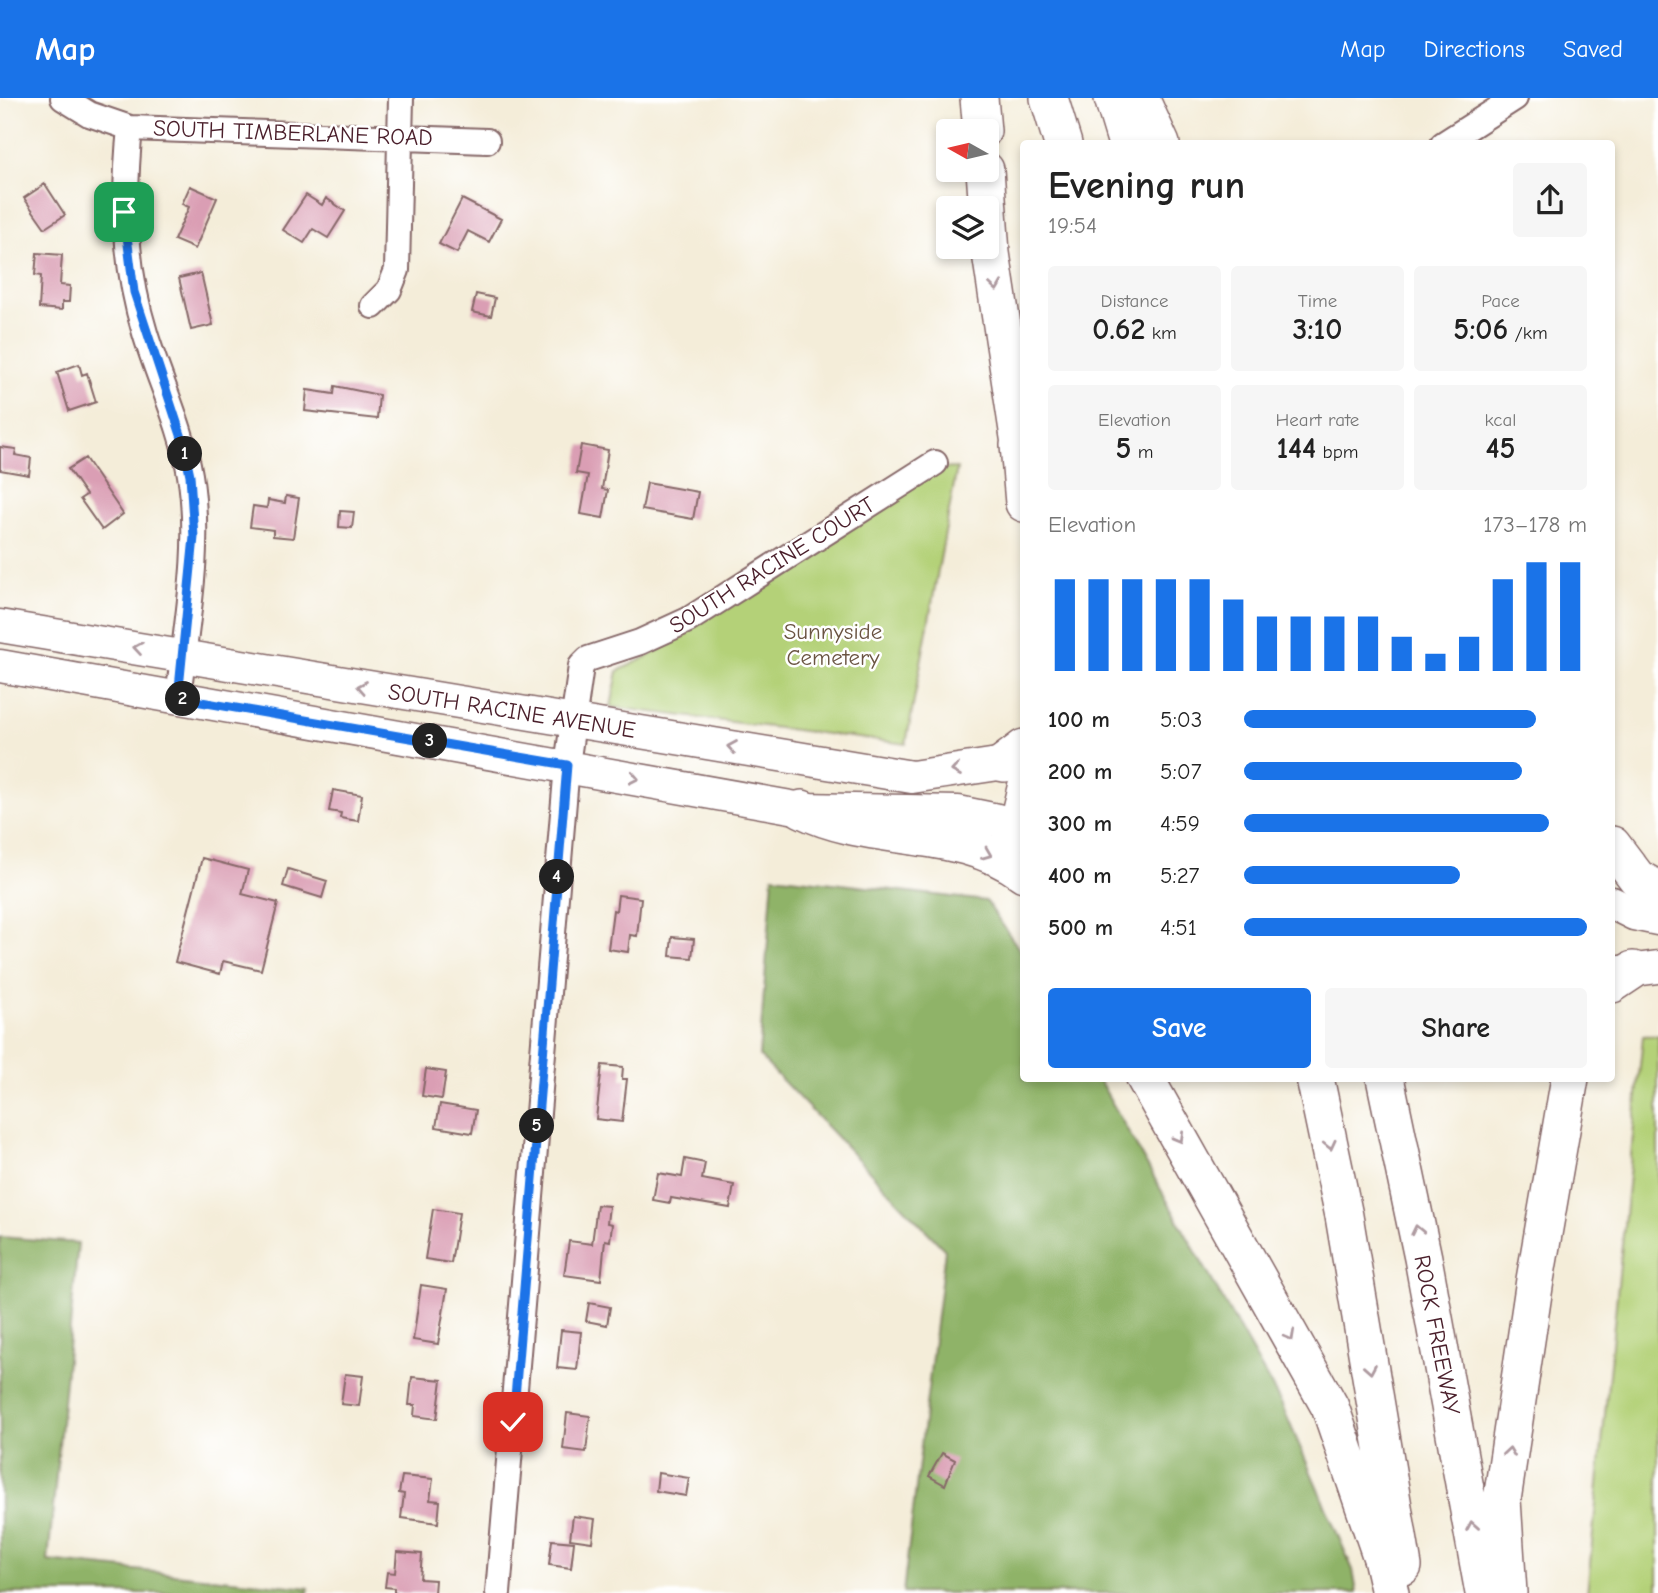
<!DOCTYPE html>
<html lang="en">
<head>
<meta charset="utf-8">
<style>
	body { margin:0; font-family:"Comic Neue",sans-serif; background:#f6f6f6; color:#222; height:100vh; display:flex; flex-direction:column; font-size:26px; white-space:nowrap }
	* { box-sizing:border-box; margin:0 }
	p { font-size:23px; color:#767676 }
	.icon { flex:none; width:38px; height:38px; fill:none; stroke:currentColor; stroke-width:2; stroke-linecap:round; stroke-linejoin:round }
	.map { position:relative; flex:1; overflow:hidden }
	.panel { position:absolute; left:1020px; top:42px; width:595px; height:942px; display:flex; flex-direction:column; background:#fff; border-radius:7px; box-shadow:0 4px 10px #0003 }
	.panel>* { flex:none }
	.needle { width:46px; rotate:278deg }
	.controls { position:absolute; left:936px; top:21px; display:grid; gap:14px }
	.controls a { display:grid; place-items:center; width:63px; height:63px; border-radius:7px; background:#fff; box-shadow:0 4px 10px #0003; font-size:35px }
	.pin { position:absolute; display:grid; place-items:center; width:60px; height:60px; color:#fff; margin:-30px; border-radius:14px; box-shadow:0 4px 10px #0006 }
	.km { position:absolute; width:35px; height:35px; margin:-18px; border-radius:50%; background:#222; color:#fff; font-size:19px; line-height:35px; text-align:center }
	.round { display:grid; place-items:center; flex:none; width:74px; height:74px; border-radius:7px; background:#f6f6f6 }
	.overview { display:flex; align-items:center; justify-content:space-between; height:119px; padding:0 28px }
	h1 { font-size:38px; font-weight:600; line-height:52px }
	.metrics { display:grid; grid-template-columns:repeat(3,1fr); gap:10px; height:119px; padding:7px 28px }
	.metrics div { display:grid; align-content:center; border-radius:7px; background:#f6f6f6; text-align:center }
	.metrics b { font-size:30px; font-weight:600 }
	.metrics small { font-size:19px; font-weight:400 }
	.metrics p { font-size:19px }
	.chart { height:196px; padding:14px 28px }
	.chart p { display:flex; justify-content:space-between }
	.chart svg { width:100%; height:126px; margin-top:7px; stroke:#1a73e8; stroke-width:6 }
	.button { display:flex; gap:14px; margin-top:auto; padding:14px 28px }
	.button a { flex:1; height:80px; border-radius:7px; background:#1a73e8; color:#fff; font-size:28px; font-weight:600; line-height:80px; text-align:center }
	.button a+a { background:#f6f6f6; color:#222 }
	ul { padding:0 28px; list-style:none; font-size:23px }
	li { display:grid; grid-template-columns:112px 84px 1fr; align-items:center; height:52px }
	li i { height:18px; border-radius:9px; background:#1a73e8 }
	header { display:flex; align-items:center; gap:42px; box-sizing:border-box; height:98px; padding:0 35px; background:#1a73e8; color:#fff }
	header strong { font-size:33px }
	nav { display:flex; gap:38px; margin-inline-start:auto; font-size:24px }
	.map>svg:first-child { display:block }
	.green { fill:#b4d178; stroke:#7f7852; stroke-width:2 }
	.forest { fill:#8fb368; stroke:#6c694a; stroke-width:2 }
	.building { fill:#da9eb4 }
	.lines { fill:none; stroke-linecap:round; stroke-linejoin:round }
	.minor-casing { stroke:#866768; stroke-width:28 }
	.major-casing { stroke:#866768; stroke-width:35 }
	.highway-casing { stroke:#866768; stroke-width:40 }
	.minor { stroke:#fff; stroke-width:24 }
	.major { stroke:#fff; stroke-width:32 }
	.highway { stroke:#fff; stroke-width:37 }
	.oneway { stroke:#ae9aa0 }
	.route-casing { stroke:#fff; stroke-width:14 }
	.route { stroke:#1a73e8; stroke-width:9 }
	.labels { text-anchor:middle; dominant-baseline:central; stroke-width:5; stroke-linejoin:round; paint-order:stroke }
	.street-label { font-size:23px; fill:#4a1f2b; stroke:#fff }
	.park-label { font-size:23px; fill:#6a5442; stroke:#fff }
</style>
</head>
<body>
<header>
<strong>Map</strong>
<nav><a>Map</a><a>Directions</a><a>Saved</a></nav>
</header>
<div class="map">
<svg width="1658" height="1495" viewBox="0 0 1658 1495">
	<rect width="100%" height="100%" fill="#fff"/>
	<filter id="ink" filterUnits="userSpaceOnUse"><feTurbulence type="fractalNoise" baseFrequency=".0143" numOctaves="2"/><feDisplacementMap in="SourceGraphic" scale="14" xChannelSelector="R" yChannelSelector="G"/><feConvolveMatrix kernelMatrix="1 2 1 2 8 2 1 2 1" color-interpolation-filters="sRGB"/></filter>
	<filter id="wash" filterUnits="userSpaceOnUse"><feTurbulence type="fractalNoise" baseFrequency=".00686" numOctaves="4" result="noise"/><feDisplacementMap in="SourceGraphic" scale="28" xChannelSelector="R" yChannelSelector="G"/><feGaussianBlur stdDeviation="1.57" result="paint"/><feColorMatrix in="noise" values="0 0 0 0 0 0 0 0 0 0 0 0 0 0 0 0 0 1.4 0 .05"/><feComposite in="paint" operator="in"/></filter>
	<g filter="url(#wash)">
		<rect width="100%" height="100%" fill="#f4edd9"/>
		<path class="green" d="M957,370L906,646L611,609L618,573L649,558L937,371Z
			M1658,937V1495H1587L1643,938Z"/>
		<path class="forest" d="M773,778L986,803L1024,858V980H1098L1281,1305L1353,1472L1357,1495H903L945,1152L759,958Z
			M0,1139L78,1145L48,1463L309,1490L308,1495H0Z"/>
		<g id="blocks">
			<path class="building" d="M45,86L65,117L45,130L24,100Z
				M190,88L217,100L195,151L174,142L189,109L182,106Z
				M306,97L322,107L326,100L345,113L328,140L313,131L304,145L283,132Z
				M462,101L501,121L489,144L468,133L457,155L439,146Z
				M37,155L62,157L60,187L70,188L69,204H62V212L39,210L41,178L35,177Z
				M201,175L213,227L191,232L179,180Z
				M476,196L495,200L491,218L472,214Z
				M79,266L82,277L87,275L96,304L69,313L57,274Z
				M335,288L379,297L377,321L305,313L307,292L334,296Z
				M581,347L608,352L602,391L608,392L603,420L581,416L588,377L576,375Z
				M0,349L16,351L15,357L31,360L29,377L0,372Z
				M85,360L123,416L102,432L80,401L86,397L68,371Z
				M647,385L698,394L693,421L642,412Z
				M286,398L299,400L293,440L273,438V432L250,429L253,408L267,410L268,402L285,405Z
				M340,413L354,414L352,430L339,429Z
				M333,692L362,697L358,723L340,720L341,715L329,713Z
				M202,760L248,772L242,796L278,805L261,872L223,863L220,876L175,864Z
				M288,771L327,783L322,800L283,788Z
				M618,797L641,800L637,838L630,837L628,854L608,851L613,812L616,813Z
				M672,839L694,841L692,860L670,858Z
				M602,967L623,969L622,981H627L622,1024L596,1021Z
				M426,971L446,974L442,1001L422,998Z
				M440,1006L476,1012L472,1035L436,1029Z
				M685,1061L705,1065L702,1081L734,1087L730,1110L671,1100L670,1105L653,1102L658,1075L682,1079Z
				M597,1107L609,1108L607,1125L612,1126L610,1143L605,1142L601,1182L564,1177L569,1143L592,1146Z
				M433,1111L459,1115L451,1165L425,1161Z
				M421,1187L447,1191L438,1246L413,1242Z
				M589,1205L610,1209L607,1227L586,1223Z
				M561,1232L581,1234L577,1272L557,1270Z
				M345,1276L363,1278L359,1308L341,1306Z
				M412,1279L442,1282L437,1321L414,1318L415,1307H409Z
				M567,1315L590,1318L586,1354L563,1351Z
				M942,1355L955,1362L945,1387L929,1378Z
				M658,1375L689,1380L686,1398L656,1393Z
				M402,1378L433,1381L430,1402L440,1403L438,1425L401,1420L404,1396L399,1395Z
				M573,1418L595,1421L592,1444L570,1441Z
				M552,1442L574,1444L571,1470L549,1467Z
				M397,1454L422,1456L420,1481L435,1482L434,1495H394V1490L385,1489L387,1474L395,1475Z"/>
		</g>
	</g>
	<g filter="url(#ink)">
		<use href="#blocks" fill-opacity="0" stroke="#866768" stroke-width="2"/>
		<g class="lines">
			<g class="minor-casing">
				<path id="minor" d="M63,0L89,16L130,30L487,43
					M130,30C123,100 124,167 145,235C159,282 182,328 190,377C202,450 186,527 178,600
					M1443,46L1515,0
					M373,208L389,192L397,172L401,0
					M498,1495L567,667L581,568L588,561L640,544L688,522L935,365"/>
			</g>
			<g class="major-casing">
				<path id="major" d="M0,528L912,679L1024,662
					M0,568L802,711L958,714L997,722L1024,736
					M1024,688L1019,709L1024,732
					M1612,805L1634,816L1658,821
					M1612,875L1658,869"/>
			</g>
			<g class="highway-casing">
				<path id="highway" d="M979,0L982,33
					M1049,0L1063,46
					M1113,0L1127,46
					M1140,0L1161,46
					M985,72L991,155L1024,372
					M1019,347L1024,405
					M1004,665L1024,650
					M802,711C871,746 960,727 1024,775
					M1612,747L1637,780L1658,792
					M1612,886L1633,872
					M1145,980L1330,1309L1382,1460L1390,1495
					M1315,980L1344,1118L1403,1468
					M1385,980L1423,1160L1484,1495
					M1508,1495L1502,1402L1535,1182L1570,980"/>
			</g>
			<use href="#minor" class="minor"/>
			<use href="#major" class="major"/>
			<use href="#highway" class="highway"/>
		</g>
		<defs><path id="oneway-chevron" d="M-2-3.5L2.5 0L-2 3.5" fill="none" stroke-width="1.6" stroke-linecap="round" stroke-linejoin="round" transform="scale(1.75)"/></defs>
		<g class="oneway">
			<use href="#oneway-chevron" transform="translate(996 188) rotate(82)"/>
			<use href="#oneway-chevron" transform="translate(138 550) rotate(-171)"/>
			<use href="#oneway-chevron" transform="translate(362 589) rotate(-170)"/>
			<use href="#oneway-chevron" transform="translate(732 649) rotate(-170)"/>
			<use href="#oneway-chevron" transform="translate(956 672) rotate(171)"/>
			<use href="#oneway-chevron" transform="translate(634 680) rotate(11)"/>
			<use href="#oneway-chevron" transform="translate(987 756) rotate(22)"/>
			<use href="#oneway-chevron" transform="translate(1179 1040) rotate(61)"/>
			<use href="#oneway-chevron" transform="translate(1330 1047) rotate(77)"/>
			<use href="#oneway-chevron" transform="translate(1417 1132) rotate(-102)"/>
			<use href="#oneway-chevron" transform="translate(1290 1238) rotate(61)"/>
			<use href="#oneway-chevron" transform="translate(1370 1271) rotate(80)"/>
			<use href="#oneway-chevron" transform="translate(1509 1354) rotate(-82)"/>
			<use href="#oneway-chevron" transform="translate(1472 1428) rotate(-100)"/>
		</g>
	</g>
	<g class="lines" filter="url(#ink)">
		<g class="route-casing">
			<path id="route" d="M124,114L134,194L182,340L190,377L194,439L178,600L567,667L513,1324"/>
		</g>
		<use href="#route" class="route"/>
	</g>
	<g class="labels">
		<g class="street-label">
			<text transform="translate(293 35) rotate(2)">SOUTH TIMBERLANE ROAD</text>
			<text transform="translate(772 467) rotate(-32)">SOUTH RACINE COURT</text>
			<text transform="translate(512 613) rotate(9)">SOUTH RACINE AVENUE</text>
			<text transform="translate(1437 1237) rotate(79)">ROCK FREEWAY</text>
		</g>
		<g class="park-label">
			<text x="833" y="533">Sunnyside<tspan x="833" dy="26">Cemetery</tspan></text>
		</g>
	</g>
</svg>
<div class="controls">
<a><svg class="needle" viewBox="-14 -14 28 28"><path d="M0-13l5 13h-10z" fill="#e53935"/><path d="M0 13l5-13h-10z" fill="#767676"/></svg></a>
<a><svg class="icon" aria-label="layers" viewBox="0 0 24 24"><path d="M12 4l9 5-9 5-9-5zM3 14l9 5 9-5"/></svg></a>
</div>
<div class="pin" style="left:124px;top:114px;background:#1e9e55"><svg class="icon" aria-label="arrive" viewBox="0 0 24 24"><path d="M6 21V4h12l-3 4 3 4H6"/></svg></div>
<div class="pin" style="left:513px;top:1324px;background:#d93025"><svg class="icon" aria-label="check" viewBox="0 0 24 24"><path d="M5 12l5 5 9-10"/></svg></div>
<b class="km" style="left:185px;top:356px">1</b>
<b class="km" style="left:183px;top:601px">2</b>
<b class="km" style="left:430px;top:643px">3</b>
<b class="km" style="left:557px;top:779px">4</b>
<b class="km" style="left:537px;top:1028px">5</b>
<section class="panel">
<div class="overview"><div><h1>Evening run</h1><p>19:54</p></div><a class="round"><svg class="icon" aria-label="share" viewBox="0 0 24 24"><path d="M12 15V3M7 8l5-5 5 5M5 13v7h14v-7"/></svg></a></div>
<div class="metrics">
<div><p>Distance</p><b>0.62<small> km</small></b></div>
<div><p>Time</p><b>3:10</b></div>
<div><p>Pace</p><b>5:06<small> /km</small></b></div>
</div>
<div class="metrics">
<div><p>Elevation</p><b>5<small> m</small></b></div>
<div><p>Heart rate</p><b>144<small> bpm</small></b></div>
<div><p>kcal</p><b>45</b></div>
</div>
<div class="chart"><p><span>Elevation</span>173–178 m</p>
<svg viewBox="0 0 160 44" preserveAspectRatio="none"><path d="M5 44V12M15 44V12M25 44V12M35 44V12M45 44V12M55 44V19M65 44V25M75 44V25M85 44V25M95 44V25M105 44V32M115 44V38M125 44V32M135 44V12M145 44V6M155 44V6"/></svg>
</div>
<ul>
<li><b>100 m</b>5:03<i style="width:85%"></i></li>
<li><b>200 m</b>5:07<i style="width:81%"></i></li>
<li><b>300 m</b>4:59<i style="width:89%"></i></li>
<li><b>400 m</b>5:27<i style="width:63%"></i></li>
<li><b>500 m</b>4:51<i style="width:100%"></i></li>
</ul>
<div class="button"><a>Save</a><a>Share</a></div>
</section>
</div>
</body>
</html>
